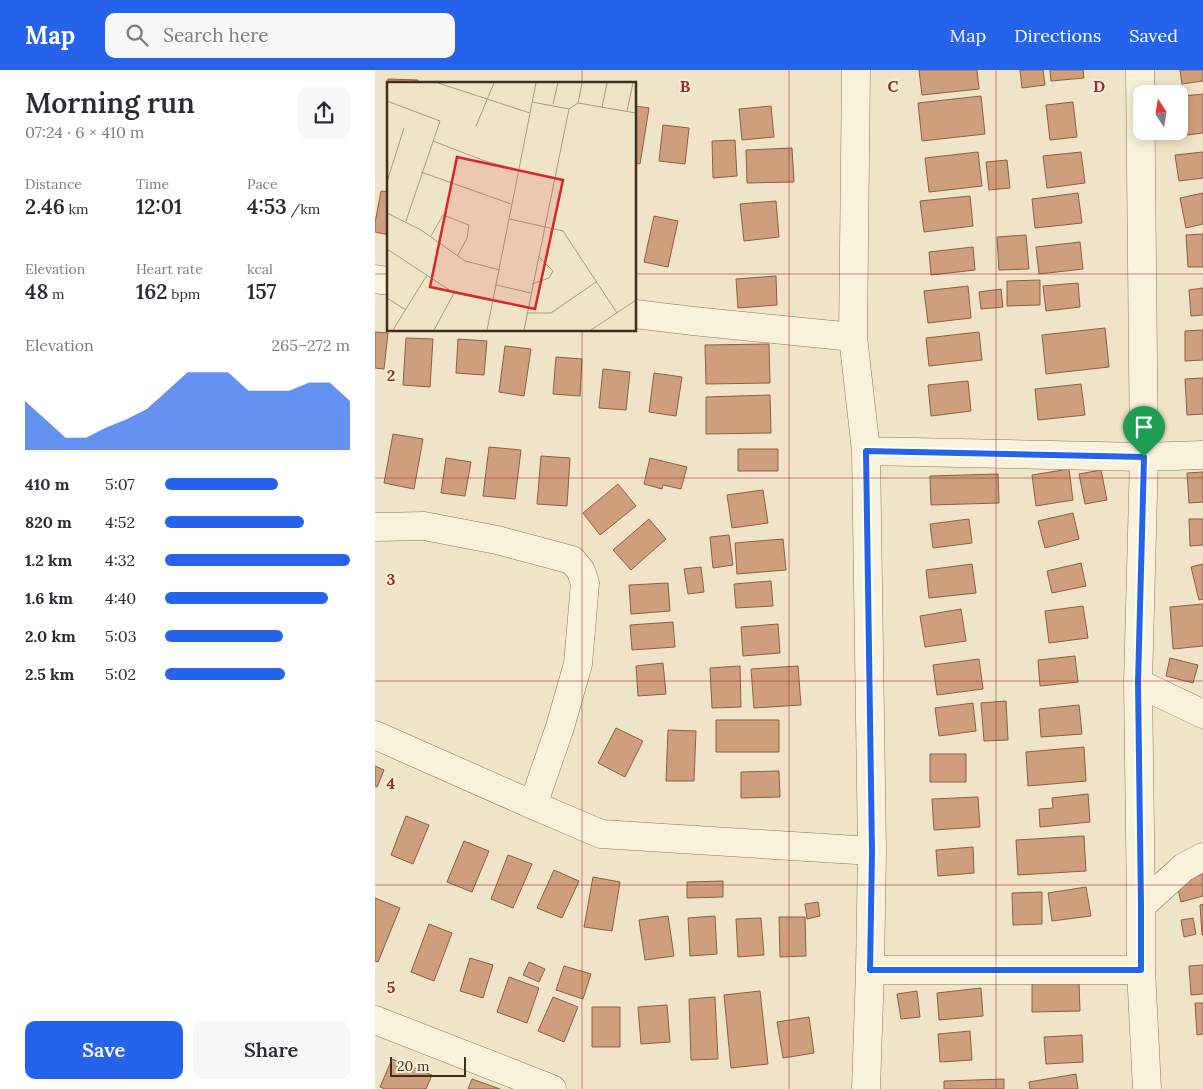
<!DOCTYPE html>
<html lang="en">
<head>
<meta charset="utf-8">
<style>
	body { margin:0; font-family:Lora,serif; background:#f7f7f7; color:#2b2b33; height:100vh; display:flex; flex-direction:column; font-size:19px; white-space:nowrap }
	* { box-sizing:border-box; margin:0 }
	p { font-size:16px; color:#7c7c81 }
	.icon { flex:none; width:28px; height:28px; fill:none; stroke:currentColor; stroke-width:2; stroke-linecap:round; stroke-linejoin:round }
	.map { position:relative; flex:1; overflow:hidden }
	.details { display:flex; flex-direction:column; background:#fff; width:375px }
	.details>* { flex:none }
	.needle { width:32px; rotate:348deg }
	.controls { position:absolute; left:758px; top:15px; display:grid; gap:10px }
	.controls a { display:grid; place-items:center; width:55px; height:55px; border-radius:10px; background:#fff; box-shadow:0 2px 12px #0003; font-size:25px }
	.scale { position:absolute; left:15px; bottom:12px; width:76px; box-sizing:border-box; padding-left:5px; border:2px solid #3d2e20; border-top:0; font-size:14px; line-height:18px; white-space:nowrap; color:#3d2e20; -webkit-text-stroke:4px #f7eed8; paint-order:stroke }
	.pin { position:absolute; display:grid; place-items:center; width:42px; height:42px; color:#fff; margin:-51px -21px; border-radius:50% 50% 50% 0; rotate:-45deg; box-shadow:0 0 5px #0007 }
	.pin .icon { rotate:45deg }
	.round { display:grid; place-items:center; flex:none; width:52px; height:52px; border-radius:10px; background:#f7f7f7 }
	.head { display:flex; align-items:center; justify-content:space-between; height:85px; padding:0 25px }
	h1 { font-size:28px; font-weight:600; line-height:38px }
	.metrics { display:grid; grid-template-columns:repeat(3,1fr); gap:8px; height:85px; padding:5px 25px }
	.metrics div { display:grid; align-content:center }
	.metrics b { font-size:21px; font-weight:600 }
	.metrics small { font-size:14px; font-weight:400 }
	.metrics p { font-size:14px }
	.chart { height:140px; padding:10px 25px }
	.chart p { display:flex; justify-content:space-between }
	.chart svg { width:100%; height:90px; margin-top:5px; fill:#2563eb; opacity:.7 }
	.action { display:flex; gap:10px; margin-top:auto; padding:10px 25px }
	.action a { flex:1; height:58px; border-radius:10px; background:#2563eb; color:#fff; font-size:20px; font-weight:600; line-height:58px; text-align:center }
	.action a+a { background:#f7f7f7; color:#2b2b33 }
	ul { padding:0 25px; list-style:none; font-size:16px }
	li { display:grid; grid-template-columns:80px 60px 1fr; align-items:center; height:38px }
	li i { height:12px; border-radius:6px; background:#2563eb }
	header { display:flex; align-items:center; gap:30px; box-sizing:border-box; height:70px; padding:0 25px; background:#2563eb; color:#fff }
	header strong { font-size:24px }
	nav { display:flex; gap:28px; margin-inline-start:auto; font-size:18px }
	.search { width:350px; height:45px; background:#f7f7f7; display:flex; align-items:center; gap:12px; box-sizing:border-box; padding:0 18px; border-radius:10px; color:#7c7c81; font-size:19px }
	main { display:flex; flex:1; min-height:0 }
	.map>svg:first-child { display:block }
	.building { fill:#cf9f7d; stroke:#8d5f41 }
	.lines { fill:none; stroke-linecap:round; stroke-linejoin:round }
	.street-casing { stroke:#8d765c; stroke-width:29 }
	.street { stroke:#faf1dc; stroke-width:28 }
	.route-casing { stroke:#fff; stroke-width:10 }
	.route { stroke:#2563eb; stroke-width:6 }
	.grid { fill:none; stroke:#9e2a2b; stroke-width:1; stroke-opacity:0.55 }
	.inset-road { fill:none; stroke:#a89b85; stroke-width:1 }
	.view { fill:#d62828; fill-opacity:0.15; stroke:#d62828; stroke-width:2.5 }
	.inset-edge { fill:none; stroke:#3d2e20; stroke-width:2.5 }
	.grid-label { font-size:16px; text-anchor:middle; font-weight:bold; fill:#9e2a2b; stroke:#f7eed8; stroke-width:4; stroke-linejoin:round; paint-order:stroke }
</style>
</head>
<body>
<header>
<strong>Map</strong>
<div class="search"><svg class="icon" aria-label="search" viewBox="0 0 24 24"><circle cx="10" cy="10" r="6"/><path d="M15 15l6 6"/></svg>Search here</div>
<nav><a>Map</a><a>Directions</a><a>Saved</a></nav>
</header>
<main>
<section class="details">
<div class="head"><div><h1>Morning run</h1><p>07:24 · 6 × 410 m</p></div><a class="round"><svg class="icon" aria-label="share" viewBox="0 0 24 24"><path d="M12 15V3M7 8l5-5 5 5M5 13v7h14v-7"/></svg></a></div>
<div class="metrics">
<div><p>Distance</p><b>2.46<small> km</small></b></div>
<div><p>Time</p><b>12:01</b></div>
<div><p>Pace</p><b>4:53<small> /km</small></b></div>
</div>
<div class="metrics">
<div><p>Elevation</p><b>48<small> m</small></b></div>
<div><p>Heart rate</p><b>162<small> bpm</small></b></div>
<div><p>kcal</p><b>157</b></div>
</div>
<div class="chart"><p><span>Elevation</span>265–272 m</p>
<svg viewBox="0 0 160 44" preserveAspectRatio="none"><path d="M0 44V20L10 29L20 38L30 38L40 33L50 29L60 24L70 15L80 6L90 6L100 6L110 15L120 15L130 15L140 11L150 11L160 20V44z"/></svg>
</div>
<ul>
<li><b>410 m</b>5:07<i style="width:61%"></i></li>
<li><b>820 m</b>4:52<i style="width:75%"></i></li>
<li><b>1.2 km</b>4:32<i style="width:100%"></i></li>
<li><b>1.6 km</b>4:40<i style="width:88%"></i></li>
<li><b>2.0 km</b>5:03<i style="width:64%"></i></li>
<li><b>2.5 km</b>5:02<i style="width:65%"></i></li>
</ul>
<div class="action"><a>Save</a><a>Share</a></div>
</section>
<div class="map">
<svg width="828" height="1019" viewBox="0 0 828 1019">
	<rect width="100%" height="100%" fill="#f0e4c8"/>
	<path class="building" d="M544,0H602L604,19L547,25Z
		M645,0H668L670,15L647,18Z
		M675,0H708L709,8L676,11Z
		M805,0H828V11L807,14Z
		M13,9L43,10V14H14V52H12Z
		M828,24V63L812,65L808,26Z
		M606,26L610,64L547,71L543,33Z
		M698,32L702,67L675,70L671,35Z
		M260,36L274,38L265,94L260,93Z
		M396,36L399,67L367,70L364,39Z
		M288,55L314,58L310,94L284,91Z
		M360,70L362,106L338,108L337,71Z
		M417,78L419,112L372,113L371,80Z
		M603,82L607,116L554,122L550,88Z
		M706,82L710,113L672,118L668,86Z
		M828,82V108L804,111L800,85Z
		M632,90L635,118L614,120L611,92Z
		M6,121L14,122V165L0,162V153Z
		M703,123L707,153L660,158L657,129Z
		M828,123V154L811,158L805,128Z
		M595,126L598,156L549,162L545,131Z
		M401,131L404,167L369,171L365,134Z
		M279,146L303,151L293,197L269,192Z
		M828,164V197H813L811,165Z
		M651,165L654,199L624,200L622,167Z
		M705,172L708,199L664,204L661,177Z
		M598,177L600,200L556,205L554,182Z
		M401,206L402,235L363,238L361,209Z
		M665,210V235L632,236V211Z
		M703,213L705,237L671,241L668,216Z
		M593,216L596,248L553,253L549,221Z
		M828,218V245L816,246L814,220Z
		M626,219L628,237L606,239L604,222Z
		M730,258L734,297L671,304L667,265Z
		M828,260V290L810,291V261Z
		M0,262L13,263L9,299L0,298Z
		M604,262L607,290L554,296L551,268Z
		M31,268L58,269L55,317L28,315Z
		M83,269L112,271L109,305L81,303Z
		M394,274L395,313L331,314L330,275Z
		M130,276L156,279L149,326L124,322Z
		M181,287L207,289L205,326L178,324Z
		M228,299L255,302L251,340L224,338Z
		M279,303L307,307L301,346L274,342Z
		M828,308V344L812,345L810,309Z
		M593,311L596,341L556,346L553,315Z
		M706,314L710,345L663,350L660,319Z
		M395,325L396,363L331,364V327Z
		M18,364L48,369L39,419L9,413Z
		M114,377L146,380L140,429L108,426Z
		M363,379H403V401H363Z
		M166,386L195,388L192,436L162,434Z
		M71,388L96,392L90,426L66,423Z
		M275,388L312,397L306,419L288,415L287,419L269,414Z
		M694,399L698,430L661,436L657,405Z
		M726,400L732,430L710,434L704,404Z
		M828,402V432L814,433L812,403Z
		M623,404L624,433L556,435L555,406Z
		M243,414L261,436L225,465L208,443Z
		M388,420L393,453L357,458L352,425Z
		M698,443L704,469L670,478L663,451Z
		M274,449L291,469L256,500L238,480Z
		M594,449L597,473L558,478L555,454Z
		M814,449H828V475L815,476Z
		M354,465L358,495L338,498L335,467Z
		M408,469L411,500L362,504L360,473Z
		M706,493L711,516L677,523L672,501Z
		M597,494L601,523L554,528L551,500Z
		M828,494V529L824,530L816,497Z
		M326,497L329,522L313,524L309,499Z
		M396,511L398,536L361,538L359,514Z
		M293,513L295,541L256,544L254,515Z
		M828,534V576L798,579L795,537Z
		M708,536L713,568L674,573L670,541Z
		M586,539L591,571L550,577L545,546Z
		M298,552L300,577L257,580L255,555Z
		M403,554L405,583L368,586L366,557Z
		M700,586L703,612L665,616L663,590Z
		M795,588L823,595L818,613L791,606Z
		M604,589L608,619L562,625L558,595Z
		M288,593L291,624L263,626L261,596Z
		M365,596L366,637L337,638L335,598Z
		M423,596L426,635L379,638L376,599Z
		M631,631L633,670L609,671L606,633Z
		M598,633L601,661L564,666L560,638Z
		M704,635L707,664L666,667L664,639Z
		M341,650H404V682H341Z
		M241,658L268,671L250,707L223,693Z
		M293,660L321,661L319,711H291Z
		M709,677L711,711L653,716L651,682Z
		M555,684H591V712H555Z
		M0,696L9,700L2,717L0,716Z
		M404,701L405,727L366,728V702Z
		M713,724L715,752L665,757L664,739L678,738L677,728Z
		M603,727L605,757L559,760L557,729Z
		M31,746L54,755L38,794L16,785Z
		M709,766L711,801L643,805L641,770Z
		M89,771L114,781L97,822L72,812Z
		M598,777L599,803L563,806L561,780Z
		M133,785L157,794L138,838L116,829Z
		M179,800L204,811L187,848L162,838Z
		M828,804V826L806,832L801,811Z
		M218,807L245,812L237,861L209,857Z
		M348,811V827L312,828V812Z
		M711,817L716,846L677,851L673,823Z
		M667,822V854L638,855L637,823Z
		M0,828L25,838L3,892L0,891Z
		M443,832L445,846L432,849L430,834Z
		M828,834V865H827L825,835Z
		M293,846L299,886L270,890L264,850Z
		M340,846L342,884L315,886L313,848Z
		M404,847H430L431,886L405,887Z
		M386,848L389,885L363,887L361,849Z
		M818,848L821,864L809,867L806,850Z
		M54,854L77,863L59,911L36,902Z
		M95,888L118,895L108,928L85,921Z
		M154,892L170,899L164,912L148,905Z
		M828,895V924L816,925L814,896Z
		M189,896L216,904L208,929L181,920Z
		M134,907L164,918L152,953L122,942Z
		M657,913H704L705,941L657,942Z
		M606,918L608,946L564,950L562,923Z
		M385,921L393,994L356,998L349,925Z
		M542,921L545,947L526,949L522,924Z
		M178,927L203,937L189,972L163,961Z
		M340,927L343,989L316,990L314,929Z
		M820,933H828V964L822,965Z
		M292,935L295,972L266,974L263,937Z
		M217,937H245V977H217Z
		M434,947L439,983L408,988L402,952Z
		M595,961L597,990L565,992L563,964Z
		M707,965L708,992L671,994L669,967Z
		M17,989L57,1005L51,1019H10L5,1017Z
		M701,1004L703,1019H655L654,1012Z
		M97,1009L125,1019H93Z
		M629,1009V1019H569V1011Z"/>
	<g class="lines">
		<g class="street-casing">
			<path id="street" d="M481,0L478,267L491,381L497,781L495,900L491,1019
				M765,0L769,387L763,613L766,836V900L772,1019
				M0,209L14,211
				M260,244L318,251L478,267
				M491,381L769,387L828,385
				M0,457L49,456L122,470L197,490L206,501L210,513L203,594L185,657L158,735
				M763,613L828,644
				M0,665L158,735L226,764L497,781
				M766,836L809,797L828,787
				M495,900H766
				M0,950L177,1019"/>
		</g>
		<use href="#street" class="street"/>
	</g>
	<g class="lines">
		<g class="route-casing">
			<path id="route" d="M491,381L769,387L763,613L766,836V900H495L497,781Z"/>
		</g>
		<use href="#route" class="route"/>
	</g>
	<path class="grid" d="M207,0V14M414,0V1019M621,0V1019M0,204H14M260,204H828M207,260V1019M0,408H828M0,611H828M0,815H828"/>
	<g transform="translate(12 12)">
		<rect width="249" height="249" fill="#f0e4c8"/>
		<path class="inset-road" d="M51,1L143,31M0,19L53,39L19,139M191,21L195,1M166,22L171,1M215,25L220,1M182,27L191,21L249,31M240,29L246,1M89,44L107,1M46,59L98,79L132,88M34,90L124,122M0,100L17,46M0,131L34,148L78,179L113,188M123,137L176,149L230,231M44,154L56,133L82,143L80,156L71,173M0,167L67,211M145,202L162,196L166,189L151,174M109,203L144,211M0,216L19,228M140,231H164L209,200M6,248L40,193M47,248L67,211L105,219M100,248L149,1M137,248L182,27L145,20M204,248L249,218"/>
		<path class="view" d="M70,75L176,98L148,227L43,205Z"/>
		<rect width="249" height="249" class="inset-edge"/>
	</g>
	<g class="grid-label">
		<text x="310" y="22">B</text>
		<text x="518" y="22">C</text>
		<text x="724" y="22">D</text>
		<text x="16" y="311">2</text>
		<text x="16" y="515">3</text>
		<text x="16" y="719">4</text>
		<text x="16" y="923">5</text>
	</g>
</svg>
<div class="controls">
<a><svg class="needle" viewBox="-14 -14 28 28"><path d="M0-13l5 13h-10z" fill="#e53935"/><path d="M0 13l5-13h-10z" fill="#7c7c81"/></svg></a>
</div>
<div class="scale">20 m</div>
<div class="pin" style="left:769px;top:387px;background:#1e9e55"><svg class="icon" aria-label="arrive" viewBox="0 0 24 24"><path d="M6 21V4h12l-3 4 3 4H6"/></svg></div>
</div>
</main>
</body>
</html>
